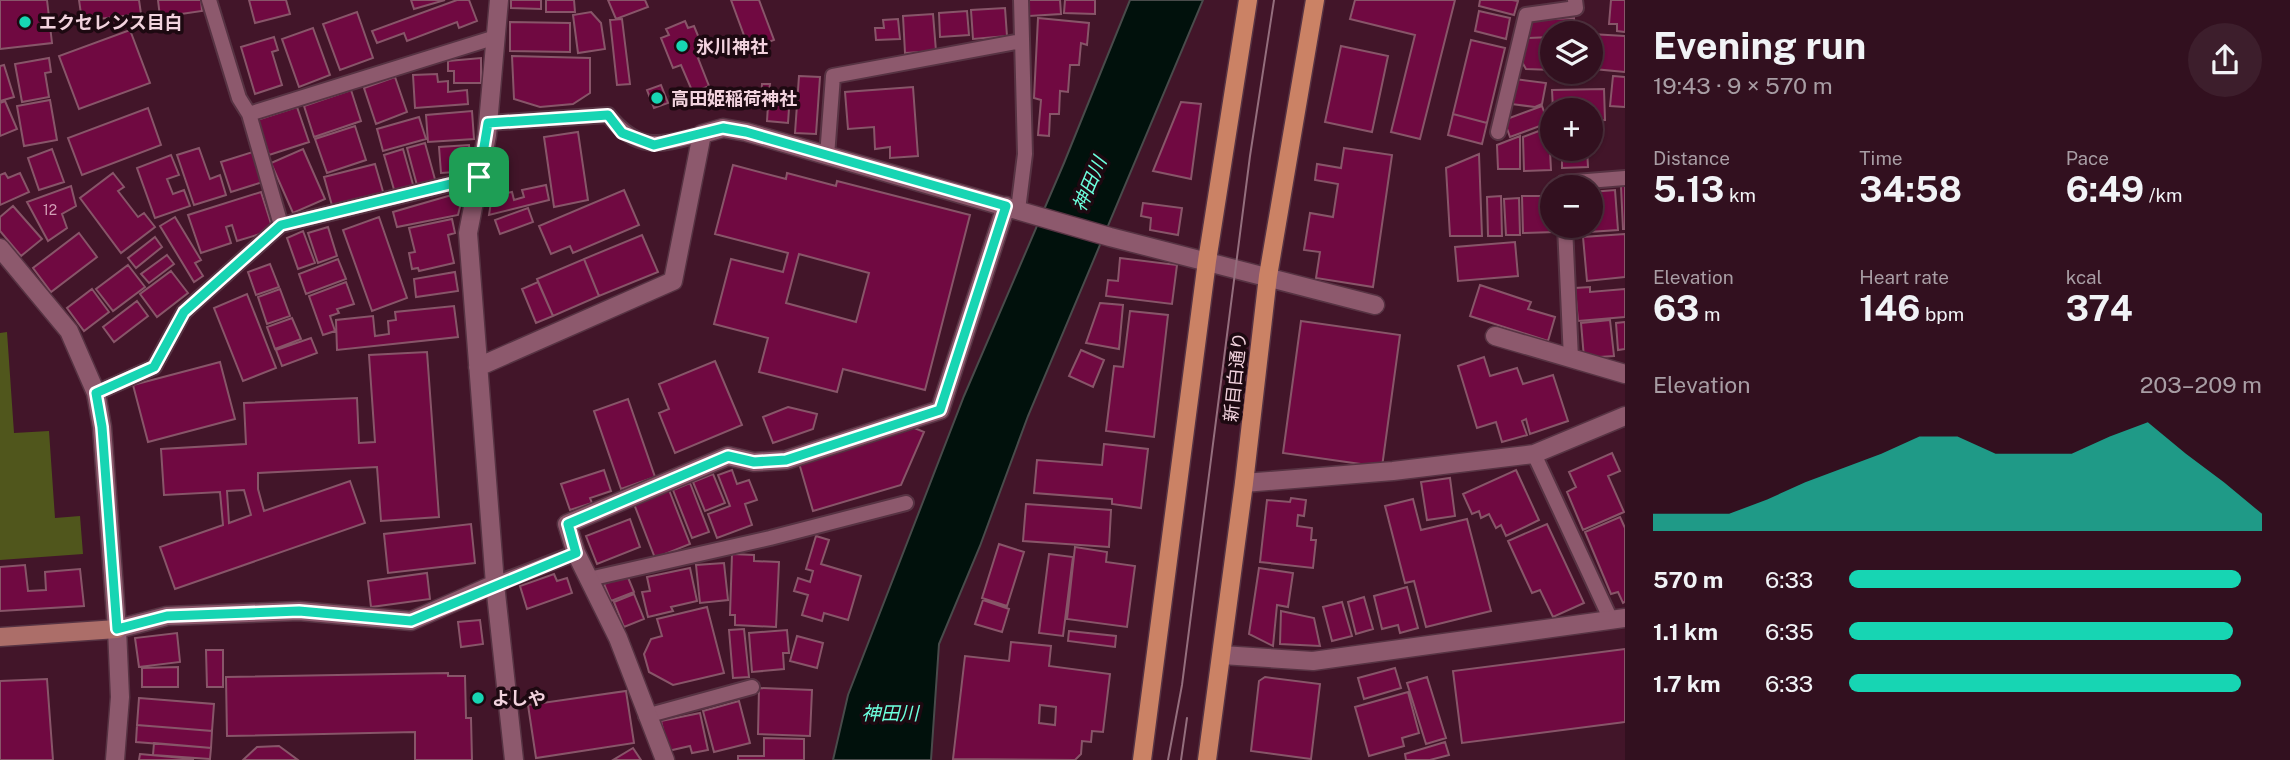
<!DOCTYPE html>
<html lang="en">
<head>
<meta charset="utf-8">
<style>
	body { margin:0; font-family:"Public Sans","Noto Sans JP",sans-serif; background:#3d1e2c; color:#f1f3f6; height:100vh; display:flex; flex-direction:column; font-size:26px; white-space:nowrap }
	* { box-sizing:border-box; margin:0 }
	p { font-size:23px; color:#a89da4 }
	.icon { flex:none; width:38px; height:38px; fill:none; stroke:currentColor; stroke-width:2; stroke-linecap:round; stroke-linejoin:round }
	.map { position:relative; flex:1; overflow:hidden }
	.side { display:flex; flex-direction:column; background:#32101f; width:665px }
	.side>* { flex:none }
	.fabs { position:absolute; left:1540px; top:21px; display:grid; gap:14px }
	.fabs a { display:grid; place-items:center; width:63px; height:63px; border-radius:50%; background:#32101f; box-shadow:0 2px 5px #0004,0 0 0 2px #4d303d; font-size:35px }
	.pin { position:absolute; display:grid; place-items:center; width:60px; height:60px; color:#fff; margin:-30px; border-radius:14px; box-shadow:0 4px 10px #0006 }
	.round { display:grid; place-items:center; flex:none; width:74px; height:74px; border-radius:37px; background:#3d1e2c }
	.summary { display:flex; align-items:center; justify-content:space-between; height:119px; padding:0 28px }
	h1 { font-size:38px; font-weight:700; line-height:52px }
	.figures { display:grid; grid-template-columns:repeat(3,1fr); gap:10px; height:119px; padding:7px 28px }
	.figures div { display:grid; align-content:center }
	.figures b { font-size:35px; font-weight:700 }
	.figures small { font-size:19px; font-weight:400 }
	.figures p { font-size:19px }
	.chart { height:196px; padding:14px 28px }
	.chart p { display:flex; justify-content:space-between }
	.chart svg { width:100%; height:126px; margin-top:7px; fill:#17d5b3; opacity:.7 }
	ul { padding:0 28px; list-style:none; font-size:23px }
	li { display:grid; grid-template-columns:112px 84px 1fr; align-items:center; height:52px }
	li i { height:18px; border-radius:9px; background:#17d5b3 }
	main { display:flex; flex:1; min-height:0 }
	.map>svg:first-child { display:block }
	.green { fill:#50561c }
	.water { fill:#01110c; stroke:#494b4b; stroke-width:2 }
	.building { fill:#700941; stroke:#885569; stroke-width:2; fill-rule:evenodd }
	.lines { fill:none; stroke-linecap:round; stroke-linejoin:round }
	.lane-casing { stroke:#573343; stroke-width:18 }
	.street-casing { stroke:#573343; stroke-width:21 }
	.secondary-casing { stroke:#573343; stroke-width:21 }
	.primary-casing { stroke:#573343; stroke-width:21 }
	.lane { stroke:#8d596d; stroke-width:14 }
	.street { stroke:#8d596d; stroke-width:18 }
	.secondary { stroke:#ac6e69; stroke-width:18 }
	.primary { stroke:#cb8265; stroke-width:18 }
	.tram { stroke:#946e7d; stroke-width:2 }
	.route-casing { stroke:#fff; stroke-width:14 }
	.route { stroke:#17d5b3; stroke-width:9 }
	.poi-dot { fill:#17d5b3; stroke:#1d0911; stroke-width:2.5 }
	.labels { text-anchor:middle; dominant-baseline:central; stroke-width:7; stroke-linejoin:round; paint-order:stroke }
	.number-label { font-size:14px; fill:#d2a0b7 }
	.poi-label { font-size:18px; font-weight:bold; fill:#f2d3de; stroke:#1d0911; text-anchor:start }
	.street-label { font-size:18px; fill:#f2d3de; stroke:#1d0911 }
	.water-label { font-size:19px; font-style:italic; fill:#6cffdd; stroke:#1d0911 }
</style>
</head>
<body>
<main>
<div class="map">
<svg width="1625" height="760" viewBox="0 0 1625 760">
	<rect width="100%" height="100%" fill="#421529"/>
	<path class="green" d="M7,332L14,433L49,431L55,518L80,516L83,554L0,560V333Z"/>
	<path class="water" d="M1130,0H1203L1028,416L980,546L939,644L931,760H833L848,695L964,396L1064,163Z"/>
	<path class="building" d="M0,0H47L52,43L0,49Z
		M79,0H139L141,14L82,21Z
		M158,0H201L202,11L160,17Z
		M249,0H286L290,14L255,23Z
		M411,0H445L414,9Z
		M457,0H469L477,21L459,28L457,22L407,41L404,33L377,43L372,31Z
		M511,0H541V9L511,8Z
		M546,0H574L575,12H546Z
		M608,0H645L648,7L616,19Z
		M731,0H759L774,40L749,49Z
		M1029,0H1060L1061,14L1029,16Z
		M1065,0H1095V14L1064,13Z
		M1355,0H1455L1420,139L1391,132L1415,35L1350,19Z
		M1480,0H1512L1518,1L1514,15L1479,6Z
		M1611,0H1625V32L1617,31V24H1609Z
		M1005,8L1007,36L973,39L971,10Z
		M967,11L969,35L940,37L939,13Z
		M1479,11L1510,18L1506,39L1475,31Z
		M357,12L373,58L340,70L323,24Z
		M591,12L601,23L605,49L578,53L573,15Z
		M933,14L936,51L905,53L903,16Z
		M1038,18L1089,23L1087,45L1081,43L1079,65H1070L1068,92L1060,91L1059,114H1050L1049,136L1038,135L1041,100L1034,98Z
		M1574,18L1575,33H1552V37L1528,38L1531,20Z
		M622,19L630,84L617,85L610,20Z
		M898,19L900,39L876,40L875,28H884L883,20Z
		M685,21L688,28L694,26L706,55L698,58L709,86L693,93L681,65L673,68L661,38L669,35L666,29Z
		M510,22L570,23V52L510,51Z
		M313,28L330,75L299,87L282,39Z
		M130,30L150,83L79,109L59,56Z
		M1591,34L1625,36V72L1594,69L1595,60L1591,59Z
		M274,37L278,50L272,52L282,85L255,94L241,47Z
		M1552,37V70L1526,69L1522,62L1528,38Z
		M1471,40L1505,48L1487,123L1453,114Z
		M1341,46L1388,56L1372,132L1325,122Z
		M512,56L590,58V93L573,104L540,107L514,99Z
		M49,58L51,72L45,73L49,97L22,102L15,64Z
		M481,58V83H454V71H448V61Z
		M4,65L14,97L0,101V66Z
		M437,74L438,82L448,81V92L467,90L468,104L415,108L413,75Z
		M799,76L820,77L816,134L795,133Z
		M1613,76L1625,77V107L1610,106Z
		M395,77L407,112L376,124L364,88Z
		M1515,79L1546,83L1542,104L1535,107L1511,104Z
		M762,84H770L769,92L790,94L788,123L767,121L768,105L761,104Z
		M661,85L668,103L654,108L647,90Z
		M913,87L918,156L890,158V147L875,149L874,127L848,129L845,92Z
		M1604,89L1605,120L1591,121V110H1553L1552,90Z
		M351,90L361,121L314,137L304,106Z
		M50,100L57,140L24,146L17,106Z
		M5,101L17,129L0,136V103Z
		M1181,102L1201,104L1191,179L1153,171Z
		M1542,106L1548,123L1510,137L1504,120Z
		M297,107L309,142L269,155L257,120Z
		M148,108L161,145L82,175L68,138Z
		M472,111L474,139L428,142L426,115Z
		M1453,114L1487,123L1482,144L1448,135Z
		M419,117L426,139L383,151L377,129Z
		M355,126L366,160L327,173L315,139Z
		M1552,126V149L1558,151H1550L1551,170L1524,171L1523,137Z
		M578,132L588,200L554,207L544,137Z
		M1520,136V169H1498L1497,145Z
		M425,143L436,183L418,189L407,148Z
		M469,145L471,171L441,173L439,147Z
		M199,148L210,179L220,175L226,195L194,205L177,155Z
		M1344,148L1392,155L1373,287L1316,278L1320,252L1304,250L1310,213L1333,217L1338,184L1315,180L1317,164L1341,168Z
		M52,149L64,182L39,190L28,158Z
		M303,149L325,199L293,213L271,163Z
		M403,149L414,188L395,193L384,155Z
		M1562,149H1587L1588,167L1562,168Z
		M256,151L266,181L231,192L221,162Z
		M1479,154L1482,236H1450L1446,168Z
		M171,155L179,175L167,179L173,194L184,190L190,206L155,218L137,168Z
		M375,164L384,195L333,209L324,177Z
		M733,165L786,179L787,173L836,186L837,181L970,215L925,390L843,369L837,392L759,372L768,338L714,324L731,259L783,272L788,253L715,234ZM799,254L869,273L856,322L786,303Z
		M5,173L8,178L20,173L29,192L0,205V175Z
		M113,173L124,187L118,191L138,217L144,213L155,227L121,253L80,198Z
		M546,185L549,200L489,215L492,196L512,192L514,200L524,197L522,190Z
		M1625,185V229H1623L1621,186Z
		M71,186L76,206L62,214L67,228L48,241L27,202Z
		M624,190L639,225L573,253L570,246L551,254L539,226Z
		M1615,190L1618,230L1574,233V226H1591V192Z
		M261,192L273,230L237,241L232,225L226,227L231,243L201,253L188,215Z
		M455,194L463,195L458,215L397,227L393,212Z
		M1501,196L1502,236H1488L1487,197Z
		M1522,196H1552L1555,232L1523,233Z
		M1519,198L1520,235H1506L1504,199Z
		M1143,203L1182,208L1178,235L1150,230L1151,218L1141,216Z
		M13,206L42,239L21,256L0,231V217Z
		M528,208L533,222L500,234L495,220Z
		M175,217L201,260L195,263L203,276L194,282L160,226Z
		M379,217L407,298L372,311L343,230Z
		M452,219L455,233L448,235L454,263L419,271L418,268L412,269L409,253L415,252L409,228Z
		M328,227L337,256L318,263L308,233Z
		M303,231L315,263L298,269L287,238Z
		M79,233L97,257L51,292L33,268Z
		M1625,234V277L1587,281L1583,237Z
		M642,235L658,272L599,296L584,259Z
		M155,237L162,247L136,268L128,258Z
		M1515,242L1518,276L1458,281L1455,247Z
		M167,255L174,264L149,283L141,274Z
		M1120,258L1177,265L1172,304L1106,296L1108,280L1118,281Z
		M338,259L346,279L306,294L299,274Z
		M584,259L599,296L553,316L537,279Z
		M270,264L279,287L256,295L248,272Z
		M128,265L145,287L113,311L96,289Z
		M171,271L188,293L157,317L140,294Z
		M455,272L458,291L416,297L414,279Z
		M346,282L354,304L337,309L339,313L330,316L335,331L323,335L309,296Z
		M538,282L553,316L536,323L522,289Z
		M1480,285L1531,302L1528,309L1555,317L1548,341L1470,316Z
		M1590,287V292L1625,289V317L1578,321L1575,288Z
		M92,289L109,312L84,331L67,308Z
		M280,289L290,316L267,324L258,297Z
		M247,294L276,368L243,381L214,308Z
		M137,301L148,316L114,342L103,327Z
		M1100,303L1123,305L1119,349L1086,343Z
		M454,306L458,337L337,350L336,320L373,316L375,336L389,334L388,321L396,320L395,312Z
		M1130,311L1168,315L1154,437L1106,431L1114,366L1123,367Z
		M292,318L301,339L275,349L267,327Z
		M1610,320L1614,356L1584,358L1581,323Z
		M1301,321L1400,335L1382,467L1283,453Z
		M1625,322V349L1618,350L1616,323Z
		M311,338L317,353L282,366L276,350Z
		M1081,350L1104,360L1093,387L1069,376Z
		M427,352L439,517L381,521L377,467L258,473V489L264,511L350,481L365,523L175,589L160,547L223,525L220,492L164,495L161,449L246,444L244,403L357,398L359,443L375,442L369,355ZM244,490L251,515L229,523L227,491Z
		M1484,357L1490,376L1517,368L1523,384L1553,375L1568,421L1530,434L1526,419L1522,421L1527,435L1502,442L1496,422L1477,428L1458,366Z
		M715,361L742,425L675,453L659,413L669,409L659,384Z
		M220,362L235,419L148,442L133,385Z
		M628,399L655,477L621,489L594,411Z
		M788,407L817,414L813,429L773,443L763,417Z
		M912,427L924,432L901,485L813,511L799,463Z
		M1104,444L1148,449L1141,508L1112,504V499L1034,493L1037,460L1102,465Z
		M1612,453L1620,471L1608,476L1624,512L1583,530L1567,492L1576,487L1569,472Z
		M604,470L611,491L590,498L592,503L570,510L561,484Z
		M732,470L737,484L749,480L757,500L745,504L752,525L717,538L708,514L730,506L718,475Z
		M1516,470L1539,520L1506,536L1501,525L1496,528L1489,514L1481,518L1479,511L1472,514L1463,494Z
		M713,474L725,503L705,511L693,482Z
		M1450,478L1455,516L1427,520L1421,482Z
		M690,483L709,532L692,538L673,490Z
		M669,490L690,544L655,558L634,504Z
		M1291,498L1306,500L1304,516L1298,515L1297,526L1312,528L1311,540H1316L1313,568L1260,562L1267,500L1290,502Z
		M1413,499L1421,530L1467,519L1491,611L1426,627L1414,581L1405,583L1385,506Z
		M1026,504L1111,510L1109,547L1023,541Z
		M1620,517L1625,528V602L1623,603L1618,592L1611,594L1585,532Z
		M630,519L640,547L597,564L586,536Z
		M471,524L475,563L388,573L384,534Z
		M1547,524L1584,603L1553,617L1540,590L1532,593L1508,541Z
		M816,536L829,540L821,564L861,576L848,620L824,613L822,621L802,615L808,595L794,591L798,578L810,582L813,571L806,569Z
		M999,544L1024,552L1007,606L982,598Z
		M1075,547L1107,552L1106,562L1135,566L1127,627L1067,619Z
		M732,554L754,555V561L779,562L776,627L735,625V615H730Z
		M1049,554L1073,557L1063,636L1039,633Z
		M724,563L728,600L700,603L696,565Z
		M25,565L28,591L46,590L45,572L80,569L84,606L0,611V567Z
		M690,568L697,601L671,607L673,611L648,617L642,592L650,591L647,577Z
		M1259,568L1293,573L1288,607L1277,605L1273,646L1249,634Z
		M427,573L430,599L371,607L368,581Z
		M554,574L557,581L567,578L572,593L527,609L520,586Z
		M627,575L634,592L611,601L604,584Z
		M1407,587L1418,628L1400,633L1398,625L1382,629L1374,596Z
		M634,594L644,619L624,627L614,602Z
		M1364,597L1373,629L1356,634L1348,602Z
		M983,600L1009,609L1002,632L975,624Z
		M1342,602L1352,636L1332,641L1323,607Z
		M707,607L724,673L673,685L649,672L644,654L651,639L662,636L657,619Z
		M1281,611L1314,618L1320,646L1280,644Z
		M480,620L483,644L461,647L458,622Z
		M744,629L749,677L733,678L729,630Z
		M787,630L789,653H783L784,669L752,672L749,633Z
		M1069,631L1116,636L1115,647L1068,641Z
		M177,633L180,662L139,667L135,638Z
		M797,636L823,643L817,668L790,661Z
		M1011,642L1051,646L1049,666L1110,674L1103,732L1092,731L1091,742L1082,741L1081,754L1075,760L953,759L965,656L1009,661ZM1040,705L1056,707L1055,725L1039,723Z
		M1625,649V722L1462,743L1453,671Z
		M206,650H223V687H207Z
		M178,667V687H142V668Z
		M1395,668L1401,688L1364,699L1358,678Z
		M448,673V676H465L466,718H471L472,760H415V732L227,736L226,677Z
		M1265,677L1320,684L1311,759L1251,751L1259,681Z
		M1427,677L1446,738L1426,744L1407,683Z
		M47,679L53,760H0V681Z
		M759,688L812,690L810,736L758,734Z
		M626,691L634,743L536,758L528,705Z
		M1408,692L1419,733L1402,738L1404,746L1369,756L1355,707Z
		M139,698L214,704L212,731L137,725Z
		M739,701L750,743L714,752L703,711Z
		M700,713L708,750L692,753L690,746L668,751L661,721Z
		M137,725L212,731L211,748L136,742Z
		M764,738L804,739V760H738V756H764Z
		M1445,742L1449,755L1430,760H1406L1405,754Z
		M154,743L211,748L210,759L153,755Z
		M279,746L298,760H243L257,747Z
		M633,748L641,760H613Z
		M140,754L193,759V760H139Z"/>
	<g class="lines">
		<g class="lane-casing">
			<path id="lane" d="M209,0L239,98L249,114L281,225
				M249,114L496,37
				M488,123L608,115C639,153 660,145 702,134
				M1498,132L1526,15L1576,8L1575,0
				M827,156L833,76L1021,41
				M1563,187V183L1625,178
				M1018,210L1025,154L1021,0
				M1565,226L1571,359
				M96,393L154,367L184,312L281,225L479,177
				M1534,454L1611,620
				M589,579L770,538L906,503
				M495,584L576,553
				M646,716L752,687"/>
		</g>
		<g class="street-casing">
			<path id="street" d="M499,0L487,135L468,233L495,584L514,760
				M0,248L69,331L96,393L102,427L117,629L120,697L115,760
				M1495,336L1625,374
				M478,367L673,281L702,134L723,128L746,132L1110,237L1375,305
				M1244,483L1393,471L1534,454L1625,416
				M117,629L167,616L299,611L411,621L495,584
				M1222,655L1313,661L1625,618
				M665,760L618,638L576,553L567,524L728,456L754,462L786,460L940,410L1006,206"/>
		</g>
		<g class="secondary-casing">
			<path id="secondary" d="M0,637L117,629"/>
		</g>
		<g class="primary-casing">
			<path id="primary" d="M1142,760L1207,261L1248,0
				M1207,760L1244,483L1268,276L1315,0"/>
		</g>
		<use href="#lane" class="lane"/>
		<use href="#street" class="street"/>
		<use href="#secondary" class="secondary"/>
		<use href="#primary" class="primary"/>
		<path class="tram" d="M1168,760L1182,685L1250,156L1274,0
			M1181,760L1187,718"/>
	</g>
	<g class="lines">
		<g class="route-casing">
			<path id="route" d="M608,115L622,133L654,145L723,128L746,132L1006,206L940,410L786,460L754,462L728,456L568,524L576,553L411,621L299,611L167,616L117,629L102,427L96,393L154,367L184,312L281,225L479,177L488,123Z"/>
		</g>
		<use href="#route" class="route"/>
	</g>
	<g class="poi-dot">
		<circle cx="25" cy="22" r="7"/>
		<circle cx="682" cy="46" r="7"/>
		<circle cx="657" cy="98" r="7"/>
		<circle cx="478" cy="698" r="7"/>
	</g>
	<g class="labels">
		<g class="number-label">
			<text x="50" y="210">12</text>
		</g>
		<g class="poi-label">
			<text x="39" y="22">エクセレンス目白</text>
			<text x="696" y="46">氷川神社</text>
			<text x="671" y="98">高田姫稲荷神社</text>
			<text x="492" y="698">よしや</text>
		</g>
		<g class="street-label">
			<text transform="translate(1235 377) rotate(-84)">新目白通り</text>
		</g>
		<g class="water-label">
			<text transform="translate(1089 184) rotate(-67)">神田川</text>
			<text x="890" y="713">神田川</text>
		</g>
	</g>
</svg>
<div class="fabs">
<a><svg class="icon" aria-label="layers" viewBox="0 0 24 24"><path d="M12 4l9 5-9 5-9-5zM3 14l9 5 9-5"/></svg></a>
<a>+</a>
<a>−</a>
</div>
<div class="pin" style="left:479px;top:177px;background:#1e9e55"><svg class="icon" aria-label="arrive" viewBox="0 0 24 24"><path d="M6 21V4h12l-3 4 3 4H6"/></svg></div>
</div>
<section class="side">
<div class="summary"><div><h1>Evening run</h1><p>19:43 · 9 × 570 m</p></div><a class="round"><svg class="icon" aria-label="share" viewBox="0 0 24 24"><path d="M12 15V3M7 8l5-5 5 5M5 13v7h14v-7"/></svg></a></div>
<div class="figures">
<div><p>Distance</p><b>5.13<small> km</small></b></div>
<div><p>Time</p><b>34:58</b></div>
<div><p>Pace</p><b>6:49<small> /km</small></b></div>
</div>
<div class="figures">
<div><p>Elevation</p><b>63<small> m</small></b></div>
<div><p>Heart rate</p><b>146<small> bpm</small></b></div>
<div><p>kcal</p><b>374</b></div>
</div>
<div class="chart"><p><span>Elevation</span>203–209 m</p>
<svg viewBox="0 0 160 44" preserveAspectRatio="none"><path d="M0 44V38L10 38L20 38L30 33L40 27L50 22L60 17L70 11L80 11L90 17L100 17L110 17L120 11L130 6L140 17L150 27L160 38V44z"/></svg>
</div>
<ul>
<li><b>570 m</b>6:33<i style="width:95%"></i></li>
<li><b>1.1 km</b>6:35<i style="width:93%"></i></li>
<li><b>1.7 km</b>6:33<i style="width:95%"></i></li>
</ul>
</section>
</main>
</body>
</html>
